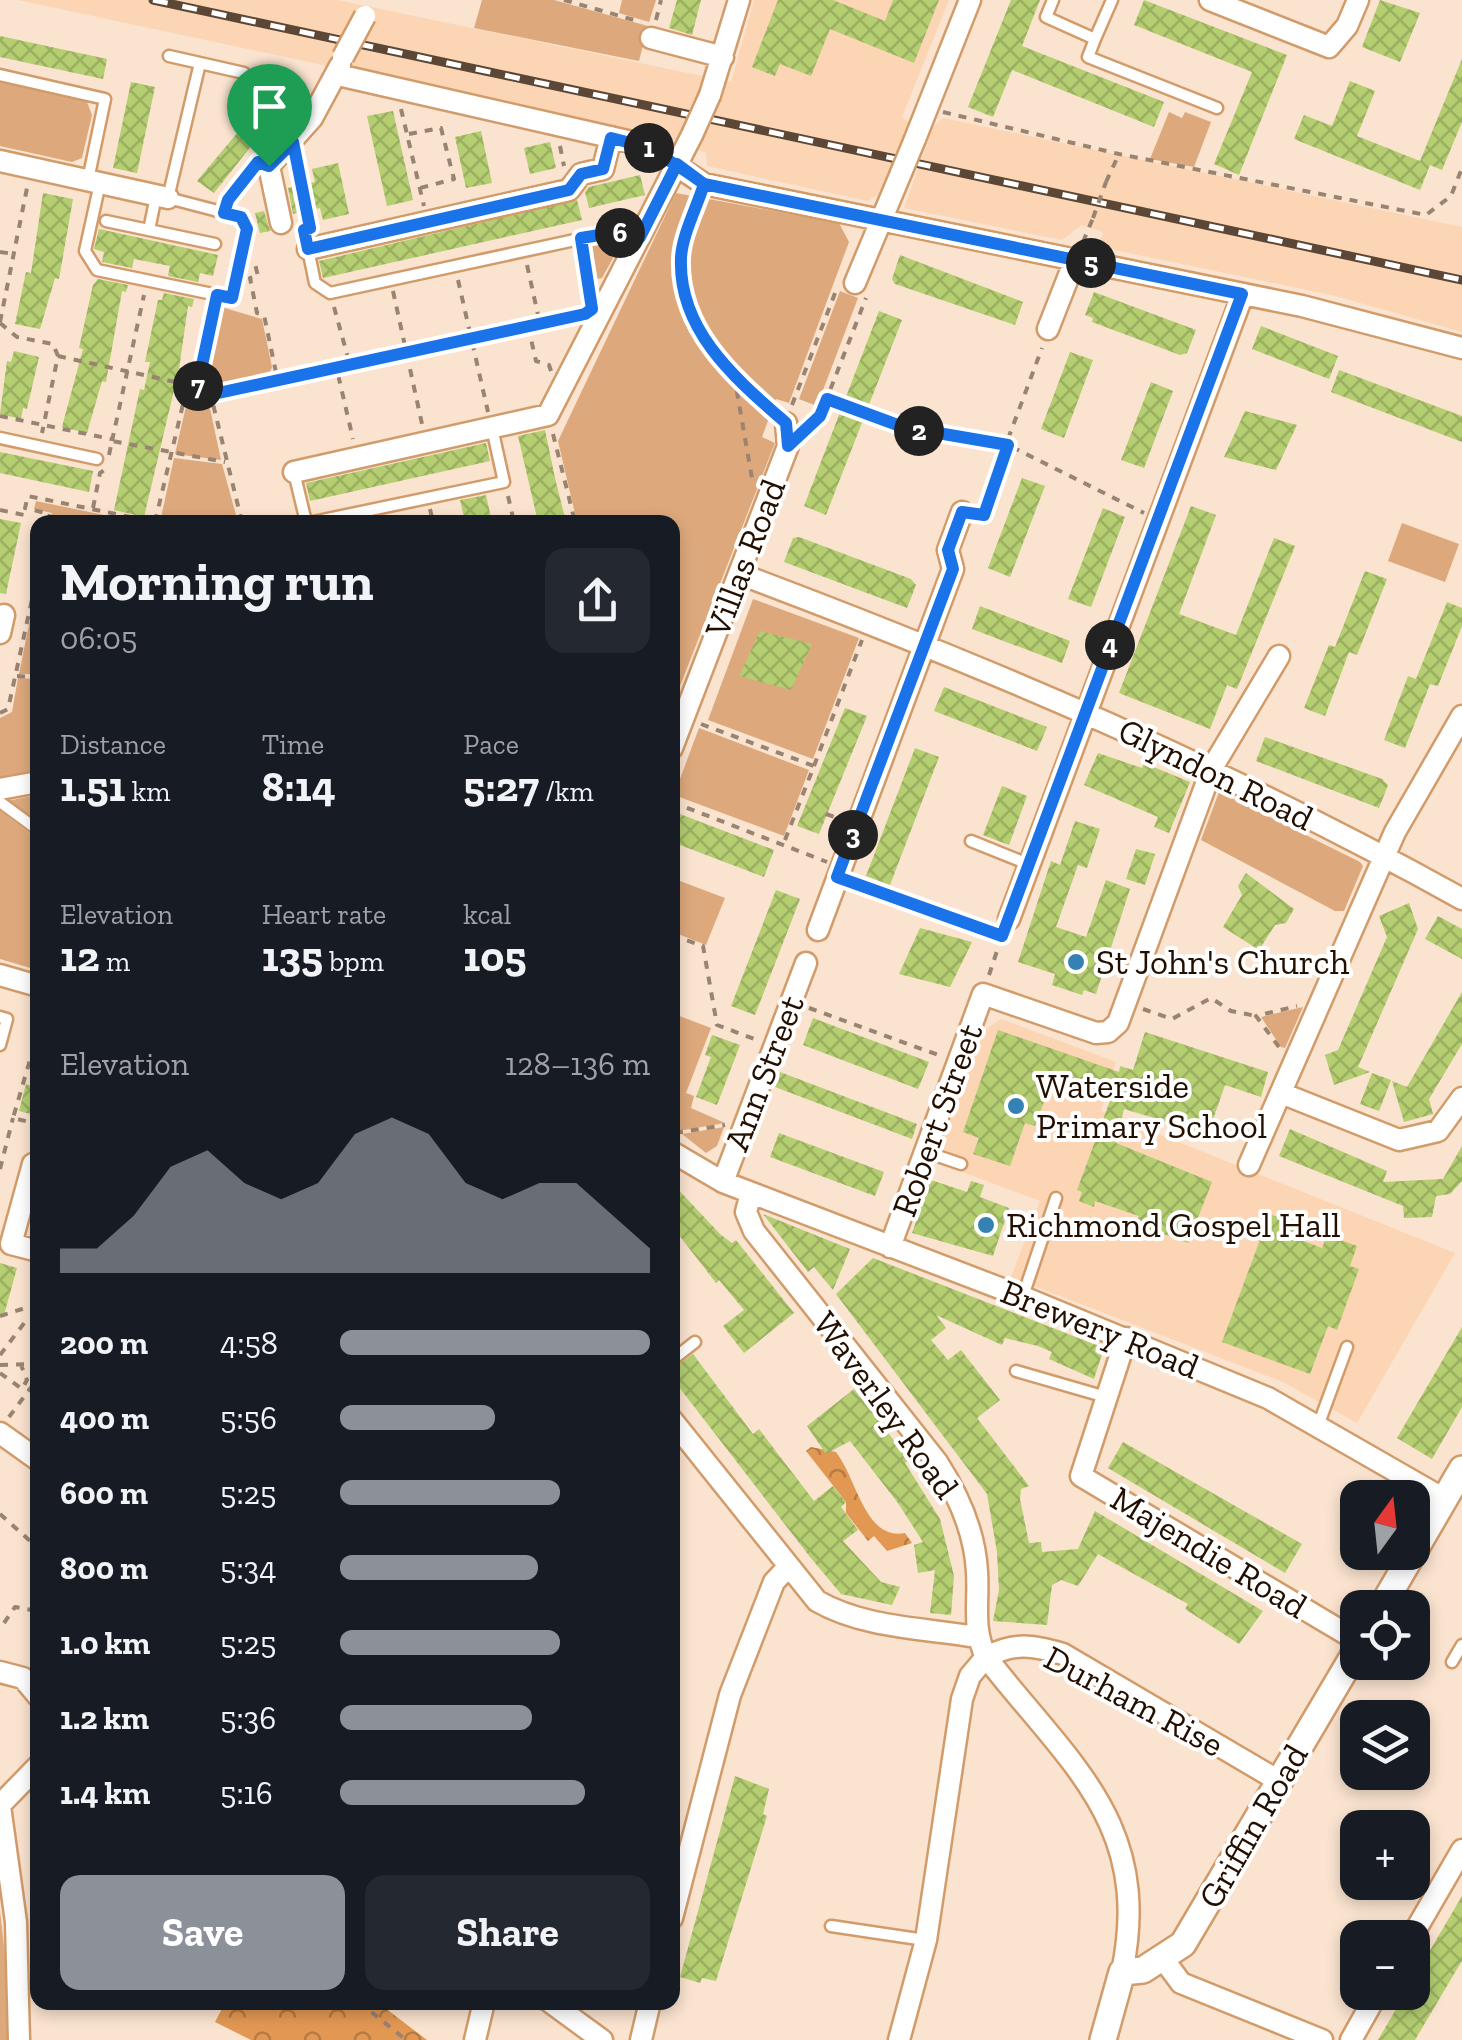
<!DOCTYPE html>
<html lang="en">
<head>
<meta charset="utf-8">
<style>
	body { margin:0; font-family:"Zilla Slab",serif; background:#242831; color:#f1f3f6; height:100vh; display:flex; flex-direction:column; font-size:38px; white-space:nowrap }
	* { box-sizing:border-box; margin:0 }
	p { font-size:32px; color:#9ea1a6 }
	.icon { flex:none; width:55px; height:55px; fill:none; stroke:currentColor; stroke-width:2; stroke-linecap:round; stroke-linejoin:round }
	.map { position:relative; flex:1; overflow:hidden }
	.drawer { position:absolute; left:30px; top:515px; width:650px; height:1495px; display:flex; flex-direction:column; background:#171b24; border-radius:20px; box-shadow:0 5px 15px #0003 }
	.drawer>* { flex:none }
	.needle { width:65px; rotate:15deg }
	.fabs { position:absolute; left:1340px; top:1480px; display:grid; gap:20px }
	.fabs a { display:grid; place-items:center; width:90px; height:90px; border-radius:20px; background:#171b24; box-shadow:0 5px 15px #0003; font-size:50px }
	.pin { position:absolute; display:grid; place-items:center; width:85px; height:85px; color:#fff; margin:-102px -42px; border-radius:50% 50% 50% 0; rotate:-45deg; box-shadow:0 0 10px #0007 }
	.pin .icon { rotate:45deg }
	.km { position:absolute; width:50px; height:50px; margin:-25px; border-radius:50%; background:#222; color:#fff; font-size:28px; line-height:50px; text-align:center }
	.round { display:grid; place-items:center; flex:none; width:105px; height:105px; border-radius:20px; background:#242831 }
	.headline { display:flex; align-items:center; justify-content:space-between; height:170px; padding:0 30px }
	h1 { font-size:55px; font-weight:700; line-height:75px }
	.stats { display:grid; grid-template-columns:repeat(3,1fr); gap:15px; height:170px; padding:10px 30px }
	.stats div { display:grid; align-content:center }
	.stats b { font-size:42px; font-weight:700 }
	.stats small { font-size:28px; font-weight:400 }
	.stats p { font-size:28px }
	.chart { height:280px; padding:20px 30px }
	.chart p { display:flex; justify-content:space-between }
	.chart svg { width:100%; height:180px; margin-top:10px; fill:#8c9099; opacity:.7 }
	.action { display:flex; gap:20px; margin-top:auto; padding:20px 30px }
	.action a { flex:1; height:115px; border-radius:20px; background:#8c9099; color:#fff; font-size:40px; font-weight:700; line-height:115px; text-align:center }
	.action a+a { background:#242831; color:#f1f3f6 }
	ul { padding:0 30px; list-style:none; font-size:32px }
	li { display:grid; grid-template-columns:160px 120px 1fr; align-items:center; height:75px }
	li i { height:25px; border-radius:12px; background:#8c9099 }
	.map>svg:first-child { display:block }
	.built { fill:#fcd5b4 }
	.green { fill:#dda97c }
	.forest { fill:url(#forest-crowns) }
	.building { fill:url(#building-cross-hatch) }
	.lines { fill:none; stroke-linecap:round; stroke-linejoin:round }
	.service-casing { stroke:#d29b6a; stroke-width:15 }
	.minor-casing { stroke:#d29b6a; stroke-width:25 }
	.tertiary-casing { stroke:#d29b6a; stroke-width:30 }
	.path { stroke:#998371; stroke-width:4; stroke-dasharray:8 8; stroke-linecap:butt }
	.service { stroke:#fff; stroke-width:10 }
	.minor { stroke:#fff; stroke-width:20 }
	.tertiary { stroke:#fff; stroke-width:25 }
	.rail-casing { stroke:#5c4737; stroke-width:9 }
	.rail { stroke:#fff; stroke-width:5; stroke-dasharray:15; stroke-linecap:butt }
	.minor-bridge-casing { stroke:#d29b6a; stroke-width:25; stroke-linecap:butt }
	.path-bridge { stroke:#998371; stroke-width:4; stroke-dasharray:8 8; stroke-linecap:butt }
	.minor-bridge { stroke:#fff; stroke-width:20 }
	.route-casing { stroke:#fff; stroke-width:20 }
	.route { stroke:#1a73e8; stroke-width:12 }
	.poi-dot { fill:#3581b4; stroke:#fff; stroke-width:4 }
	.labels { text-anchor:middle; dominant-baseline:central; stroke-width:8; stroke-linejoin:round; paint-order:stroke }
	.street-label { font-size:35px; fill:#230f00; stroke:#fff }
	.poi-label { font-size:35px; fill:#230f00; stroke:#fff; text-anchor:start }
</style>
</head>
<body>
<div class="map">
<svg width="1462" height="2040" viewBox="0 0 1462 2040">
	<defs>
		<pattern id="forest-crowns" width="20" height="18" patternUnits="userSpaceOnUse" patternTransform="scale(2.5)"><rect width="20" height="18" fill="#e29853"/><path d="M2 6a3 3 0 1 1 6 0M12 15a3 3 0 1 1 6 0" fill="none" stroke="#b77a42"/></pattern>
		<pattern id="building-cross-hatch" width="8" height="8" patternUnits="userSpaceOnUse" patternTransform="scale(2.5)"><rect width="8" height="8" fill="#b4ce71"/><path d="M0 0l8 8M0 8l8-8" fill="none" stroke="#9ab060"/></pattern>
	</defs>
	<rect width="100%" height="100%" fill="#fae3cf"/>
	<path class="built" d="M18,0H337L731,82L754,0H949L902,117L911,124L884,190L868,201L707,166L706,153L674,140Z
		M943,118L1462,227V332L1336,296L1100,247L1103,232L1081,225L1062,240L904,208L933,127Z
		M1001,1019L1116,1062L1101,1111L1455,1253L1357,1423L1283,1382L1011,1277L1040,1201L933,1161L983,1031Z"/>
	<path class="green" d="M482,0H554L648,26L639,61L474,28Z
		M622,0H656L649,22L619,13Z
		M0,80L87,102L92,115L82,158L72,162L0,146Z
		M1169,112L1182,118L1185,112L1211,122L1194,167L1150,159Z
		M676,193L839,223L849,242L789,403L776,399L762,437L775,443L673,704L672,522H577L558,441Z
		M600,241L618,249L602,278L593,280L585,244Z
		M840,291L858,298L817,406L799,399Z
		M218,306L262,319L272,367L266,382L207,395L200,389Z
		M208,399L221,460L175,454L187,402Z
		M174,458L222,464L238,522H160Z
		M36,501L138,522H50L52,513L34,509Z
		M1402,523L1459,544L1445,582L1388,561Z
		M37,585V674H19Z
		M753,599L859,638L813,759L708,720Z
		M18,678L35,679L37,772L0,780V718L12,712Z
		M699,728L809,770L784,836L674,795Z
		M1219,792L1360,862L1363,866L1344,911H1335L1201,840Z
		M37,795V825L7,801Z
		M0,811L33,836L38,860L37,970L0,959Z
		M672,878L725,898L706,945L673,932Z
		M1303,1007L1285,1048L1281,1047L1261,1017Z
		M677,1015L711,1028L686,1093L694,1096L691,1108L725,1123L678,1131L673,1126L672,1027Z
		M724,1127L717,1146L706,1153L682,1134Z
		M0,1911L10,1999L7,2040H0Z"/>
	<path class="forest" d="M811,1447L836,1452C857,1479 865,1541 905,1533L912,1543L887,1551L874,1536L868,1541L846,1513V1502L806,1451Z
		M225,2003H386L385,2008L427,2040H251L215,2022Z"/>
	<path class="building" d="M677,0H701L692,35L669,28Z
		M778,0H833L885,21L893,0H939L914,63L830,29L811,76L780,64L775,76L752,67Z
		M1011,0H1040L1022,46L1164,102L1154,127L1012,70L993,117L968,107Z
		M1144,0L1287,55L1239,175L1214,164L1252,72L1134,25Z
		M1380,0L1420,13L1400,62L1362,47Z
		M0,36L107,59L103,79L0,57Z
		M1462,59V122L1442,170L1430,165L1420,190L1294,139L1304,115L1332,126L1350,81L1375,91L1357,136L1420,161Z
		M284,77L302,90L287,110L283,106L214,193L197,181Z
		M131,82L155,87L137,173L113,168Z
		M393,111L413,200L387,206L367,116Z
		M481,131L492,183L466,188L455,137Z
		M550,142L556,168L530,174L524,148Z
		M338,163L349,214L323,220L320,208L293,214L288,188L315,182L312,169Z
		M640,175L645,195L589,208L585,192L589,187Z
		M43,193L73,199L59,279L55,278L40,329L15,324L26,272L31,273Z
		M577,200L582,220L323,278L319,261Z
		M264,211L270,231L260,233L255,213Z
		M99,229L218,255L213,276L200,273L198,282L168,276L170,266L134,259L132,268L102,262L104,252L94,249Z
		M900,255L1023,302L1015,325L895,284L892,279Z
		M98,279L128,285L126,292L122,291L106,382L102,381L87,433L62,427L83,349L79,348L93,285Z
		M1094,292L1196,330L1187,353L1180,355L1092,322L1093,318L1085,315Z
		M164,293L194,299L192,307L188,306L179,369L144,517L114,510L140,389L144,390L150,362H145L158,300H162Z
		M879,311L902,320L826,515L804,506Z
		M1261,326L1338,356L1329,379L1252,349Z
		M14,351L39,357L27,409L23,408L21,419L0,414L7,361L11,362Z
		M1070,352L1093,360L1064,438L1041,429Z
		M1339,370L1462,416V442L1331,392Z
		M1151,382L1173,391L1144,468L1121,460Z
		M1245,411L1297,425L1276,470L1224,457Z
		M545,430L555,478L566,522H538L518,436Z
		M486,443L490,461L310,501L306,483Z
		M0,452L93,471L89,492L0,473Z
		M1022,478L1045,486L1010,577L988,568Z
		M486,495L492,522H465L460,500Z
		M1191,506L1216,515L1179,614L1236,635L1274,538L1295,546L1237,689L1227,685L1210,729L1119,693Z
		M1103,508L1125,517L1091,607L1068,599Z
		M0,519L21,523L6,594L0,593Z
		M799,537L911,579L916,585L907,608L784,562L793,538Z
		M1365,571L1387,579L1357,655L1349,652L1325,716L1304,708L1329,645L1335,647Z
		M1447,602L1462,608V626L1438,686L1430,684L1405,748L1384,740L1408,676L1416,679Z
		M980,606L1070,641L1062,663L972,629Z
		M760,631L812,644L791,690L739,676Z
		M944,687L1047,727L1037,751L934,711Z
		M845,708L867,716L819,834L797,826Z
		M1265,737L1382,779L1388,785L1379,808L1256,761Z
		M915,748L939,757L890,885L866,876Z
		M1098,753L1142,768L1144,763L1190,782L1169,833L1154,827L1158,817L1084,785Z
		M1002,786L1027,796L1009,845L983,835Z
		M672,811L774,850L764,877L672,842Z
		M1075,821L1100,829L1087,868L1078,865L1056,927L1086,937L1106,880L1130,889L1096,994L1084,990L1082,995L1052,985L1055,974L1018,962L1051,861L1060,865Z
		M1136,849L1155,854L1145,885L1126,879Z
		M1246,873L1294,909L1286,923L1275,925L1259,950L1223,927L1242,895L1238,886Z
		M776,890L800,899L755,1015L731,1006Z
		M1409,903L1418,929L1358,1067L1370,1072L1334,1085L1325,1055L1338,1050L1387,937L1379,916Z
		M1438,916L1462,929V959L1425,939Z
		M920,928L972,942L950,987L899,974Z
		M1462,992V1044L1429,1099L1433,1114L1404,1122L1392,1081L1407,1087Z
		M813,1018L929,1062L918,1089L803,1045Z
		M998,1030L1119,1072L1120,1066L1133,1070L1145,1032L1268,1072L1261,1097L1225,1085L1208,1134L1124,1109L1116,1143L1212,1182L1188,1243L1136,1224L1139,1216L1095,1201L1094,1207L1079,1201L1082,1192L1077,1190L1111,1098L1069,1083L1064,1097L1048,1091L1035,1126L1025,1123L1010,1166L973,1154L979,1138L963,1132Z
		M712,1035L740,1045L717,1105L696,1097L711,1057L705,1055Z
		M780,1072L917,1124L912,1139L775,1087Z
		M1372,1073L1391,1080L1379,1111L1360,1104Z
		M26,1084L38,1088V1116L19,1111Z
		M1290,1129L1387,1171L1383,1182L1443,1179L1462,1146V1181L1450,1194L1436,1196L1432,1217L1404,1218L1403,1206L1279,1156Z
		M779,1133L884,1172L875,1196L770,1157Z
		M931,1180L967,1192L971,1181L984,1185L980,1197L1009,1208L993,1256L912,1233Z
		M672,1183L721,1235L732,1243L736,1240L794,1313L744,1353L723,1326L744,1310L719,1280L716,1283L672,1226Z
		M1264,1212L1301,1226L1296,1238L1322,1248L1327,1235L1357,1246L1350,1266L1359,1269L1337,1330L1328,1326L1310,1374L1222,1342L1261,1237L1255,1235Z
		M763,1214L850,1249L833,1290L814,1267L808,1272Z
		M873,1258L1104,1348L1094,1379L1049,1359L1052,1352L1038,1346L1005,1338L1002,1345L936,1315L946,1328L931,1340L948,1360L961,1350L1000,1400L977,1418L1029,1486L1021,1489L1020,1499L1029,1543L1041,1542L1042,1552L1078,1549L1095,1511L1263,1611L1239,1644L1185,1609L1188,1604L1098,1554L1078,1586L1061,1580L1052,1585L1047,1625L993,1621L999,1590L997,1552L987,1494L836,1294Z
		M0,1263L17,1268L4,1315H0Z
		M1462,1327V1407L1432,1459L1397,1438Z
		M693,1354L753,1434L759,1429L814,1501L833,1486L846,1502L841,1507L858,1530L843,1541L881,1582L900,1587L892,1605L841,1594L810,1557L672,1378V1369Z
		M854,1389L909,1460L905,1463L940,1519L954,1576L951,1615L930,1613L935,1570L918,1573L914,1545L923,1542L898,1503L850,1441L826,1454L807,1426Z
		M1123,1442L1302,1544L1285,1573L1108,1468Z
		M735,1776L769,1789L763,1814L767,1816L716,1981L702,1978L700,1983L680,1977Z
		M1462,1896V1961L1454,1974L1415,2040H1378L1406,1992H1412V1981Z"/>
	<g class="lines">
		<g class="service-casing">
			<path id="service" d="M1053,0L1046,17L1095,39L1112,0
				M1095,39L1088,57L1217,108
				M169,56L244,73
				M0,75L105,99L88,180
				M100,183L85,251L97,270L232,298L247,229L241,217L168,198L200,63
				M106,221L215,244
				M149,230L156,196
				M308,249L315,283L330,293L598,235L618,232L639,237
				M0,438L97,459
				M294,472L306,522
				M313,522L504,482L492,428
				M0,802L38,830
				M971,841L1028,864
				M0,1017L7,1019L0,1045
				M926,1152L961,1164
				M1023,1296L1056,1198
				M672,1360L695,1342
				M1016,1371L1106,1397
				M1318,1426L1347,1347
				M1452,1662L1462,1645
				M831,1926L925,1940"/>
		</g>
		<g class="minor-casing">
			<path id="minor" d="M1210,0L1329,47L1347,26L1358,0
				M651,38L723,57
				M338,75L645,145L704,184L1302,306L1462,348
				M710,95L739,0
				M915,139L970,0
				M0,161L168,198
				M281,223L269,166L312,118L340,66
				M308,249L569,190L581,174L603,169L611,137
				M855,283L901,173
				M1048,329L1075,260
				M294,472L548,415L692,135
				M740,574C988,667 1230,770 1462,899
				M0,633L4,615
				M672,748L788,446L786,423
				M0,789L38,782
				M1009,919L1243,294
				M818,930L953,569L948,550L962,512
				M0,975L38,986
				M1281,1093L1399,1140L1438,1131L1462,1098
				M672,1152L723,1182L1023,1297L1268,1398L1444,1499
				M1249,1165L1395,832L1462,716
				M38,1166L33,1164L11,1244L38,1251
				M723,1182L806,963
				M751,1193L746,1212L754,1231L937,1462C959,1496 975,1532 977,1572C979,1603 972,1628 986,1657L970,1676L962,1699L926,1940L899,2040
				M890,1247L983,994L1096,1033L1108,1032L1118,1023L1212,768L1279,656
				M1126,1338L1081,1476L1358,1641
				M672,1420L817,1601C864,1628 923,1628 977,1637
				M0,1433L38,1460
				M0,1672L23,1678L38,1696
				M0,1805L38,1766
				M0,1806L16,1922L19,2040
				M672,1918L730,1695L774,1582L787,1568
				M1411,1938L1462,1850
				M1164,1960L1181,1983L1322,2040
				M1122,1972C1153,1823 1069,1764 986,1657C1015,1642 1032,1645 1063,1654L1279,1781
				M550,2002L602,2040
				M475,2040L484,2002
				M641,2040L650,2002
				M1351,2040L1378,1992"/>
		</g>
		<g class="tertiary-casing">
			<path id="tertiary" d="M1381,1608L1462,1469
				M1103,2040L1122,1972L1143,1970L1183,1944L1358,1648"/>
		</g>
		<path class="path" d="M564,0L641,22
			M656,20L661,0
			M401,109L424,206
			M943,112L1119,154L1426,215L1451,196L1462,168
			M409,134L441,128L454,179L420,188
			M560,146L564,166
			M297,161L309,228
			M1106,182L1119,154
			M227,201L253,169
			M698,203C693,219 684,238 682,256C674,321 729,372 774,412
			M1083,242L1093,218
			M0,252L14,254
			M584,253L591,293
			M527,265L540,324
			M458,280L488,412
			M393,291L422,424
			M334,307L350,365L337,370L353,439
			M0,322L27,188
			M0,323L17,337L53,344L58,356L42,433
			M528,326L536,361L549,365L551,371
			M58,356L198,387
			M350,365L578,315
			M734,375L753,484
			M278,382L337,370
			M827,399L903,427L1008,445L1144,513
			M792,405L837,288
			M0,416L111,439
			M806,429L820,416L866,298
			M553,434L575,522
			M112,441L144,295
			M109,455L112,441L225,462
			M508,496L514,522
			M93,508L100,473L106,469
			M430,509L433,522
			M0,510L24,515L25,508
			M980,514L1042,348
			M48,522L50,514L25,508L28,496L155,522L184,400L195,398L214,307
			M242,522L211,396L278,382L264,315L257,313L250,278L258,276L255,264
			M17,676L38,677
			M0,713L8,709L38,572
			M701,724L814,766L783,845
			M814,766L862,640
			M672,802L827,862
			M826,814L841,819
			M856,884L997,935
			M672,935L703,946L717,1025L757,1040
			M989,975L1002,936
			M809,1008L941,1056
			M1143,1009L1172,1019L1211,998L1231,1011L1256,1016
			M38,1016L32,1038L35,1043L13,1118L38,1124
			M1279,1047L1256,1016L1297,1006
			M675,1133L725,1125
			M0,1169L13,1118
			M0,1316L38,1304
			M0,1355L25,1322L38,1321
			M0,1365L38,1364
			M0,1373L22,1389L27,1380L21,1365
			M9,1417L38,1378
			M0,1514L38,1548
			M4,1623L15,1607L38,1611
			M359,2002L406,2040"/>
		<use href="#service" class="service"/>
		<use href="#minor" class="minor"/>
		<use href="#tertiary" class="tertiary"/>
		<g class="rail-casing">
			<path id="rail" d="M153,0L1462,280"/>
		</g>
		<use href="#rail" class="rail"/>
		<g class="minor-bridge-casing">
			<path id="minor-bridge" d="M343,57L365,16
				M692,135L710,95
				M901,173L915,139"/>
		</g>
		<path class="path-bridge" d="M1093,218L1106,182"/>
		<use href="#minor-bridge" class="minor-bridge"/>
	</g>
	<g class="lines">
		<g class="route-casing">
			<path id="route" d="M269,166L293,142L310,228L304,230L308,249L569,190L581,174L603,169L611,138C648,146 674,162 704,184C697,207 682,235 681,258C678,331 736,379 786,423L788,446L820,416L827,399L903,427L1008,445L984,515L962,512L948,550L953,569L837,877L1002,936L1242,294L704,184L677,164L640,237L618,232L581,238L592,309L585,314L195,398L217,295L232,298L247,229L241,217L224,213L228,200L258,162L269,166"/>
		</g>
		<use href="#route" class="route"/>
	</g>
	<g class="poi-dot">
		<circle cx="1076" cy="962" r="10"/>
		<circle cx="1016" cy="1106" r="10"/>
		<circle cx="986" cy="1225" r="10"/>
	</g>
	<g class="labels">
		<g class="street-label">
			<text transform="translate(745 558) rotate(-69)">Villas Road</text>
			<text transform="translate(1216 774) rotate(26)">Glyndon Road</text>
			<text transform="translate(764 1073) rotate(-69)">Ann Street</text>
			<text transform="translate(937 1120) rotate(-70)">Robert Street</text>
			<text transform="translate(1100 1329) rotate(22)">Brewery Road</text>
			<text transform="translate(886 1405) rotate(54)">Waverley Road</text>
			<text transform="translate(1209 1552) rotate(31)">Majendie Road</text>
			<text transform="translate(1134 1701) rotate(28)">Durham Rise</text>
			<text transform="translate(1253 1826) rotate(-60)">Griffin Road</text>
		</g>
		<g class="poi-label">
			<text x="1096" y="962">St John's Church</text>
			<text x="1036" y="1086">Waterside<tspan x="1036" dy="40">Primary School</tspan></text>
			<text x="1006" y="1225">Richmond Gospel Hall</text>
		</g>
	</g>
</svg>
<div class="fabs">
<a><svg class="needle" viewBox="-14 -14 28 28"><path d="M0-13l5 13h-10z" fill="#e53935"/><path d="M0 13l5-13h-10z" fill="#9ea1a6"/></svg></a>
<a><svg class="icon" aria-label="locate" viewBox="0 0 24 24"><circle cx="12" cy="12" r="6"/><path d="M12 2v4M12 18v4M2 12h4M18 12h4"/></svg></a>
<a><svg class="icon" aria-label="layers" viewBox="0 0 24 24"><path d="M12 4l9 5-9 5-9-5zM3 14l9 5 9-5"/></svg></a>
<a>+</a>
<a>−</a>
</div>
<div class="pin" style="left:269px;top:166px;background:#1e9e55"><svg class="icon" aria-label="arrive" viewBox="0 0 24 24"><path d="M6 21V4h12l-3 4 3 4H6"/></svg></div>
<b class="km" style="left:649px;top:148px">1</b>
<b class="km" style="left:919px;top:431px">2</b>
<b class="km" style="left:853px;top:835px">3</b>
<b class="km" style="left:1110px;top:645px">4</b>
<b class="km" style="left:1091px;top:263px">5</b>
<b class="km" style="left:620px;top:233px">6</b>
<b class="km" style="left:198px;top:386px">7</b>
<section class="drawer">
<div class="headline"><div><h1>Morning run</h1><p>06:05</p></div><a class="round"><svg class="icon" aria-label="share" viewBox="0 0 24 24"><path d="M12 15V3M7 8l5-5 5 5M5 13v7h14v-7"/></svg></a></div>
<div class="stats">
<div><p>Distance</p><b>1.51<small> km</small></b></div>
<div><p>Time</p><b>8:14</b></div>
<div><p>Pace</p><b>5:27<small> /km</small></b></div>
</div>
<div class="stats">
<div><p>Elevation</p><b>12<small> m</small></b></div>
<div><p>Heart rate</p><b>135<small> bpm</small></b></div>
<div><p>kcal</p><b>105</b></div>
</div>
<div class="chart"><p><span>Elevation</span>128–136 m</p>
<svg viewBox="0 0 160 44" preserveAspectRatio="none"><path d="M0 44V38L10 38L20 30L30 18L40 14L50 22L60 26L70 22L80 10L90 6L100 10L110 22L120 26L130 22L140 22L150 30L160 38V44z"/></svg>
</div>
<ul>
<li><b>200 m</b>4:58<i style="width:100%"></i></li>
<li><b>400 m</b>5:56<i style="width:50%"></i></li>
<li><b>600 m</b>5:25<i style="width:71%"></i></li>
<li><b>800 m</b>5:34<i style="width:64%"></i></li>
<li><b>1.0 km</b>5:25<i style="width:71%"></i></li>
<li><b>1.2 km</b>5:36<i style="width:62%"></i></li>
<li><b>1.4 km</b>5:16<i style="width:79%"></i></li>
</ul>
<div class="action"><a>Save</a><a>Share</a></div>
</section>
</div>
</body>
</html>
